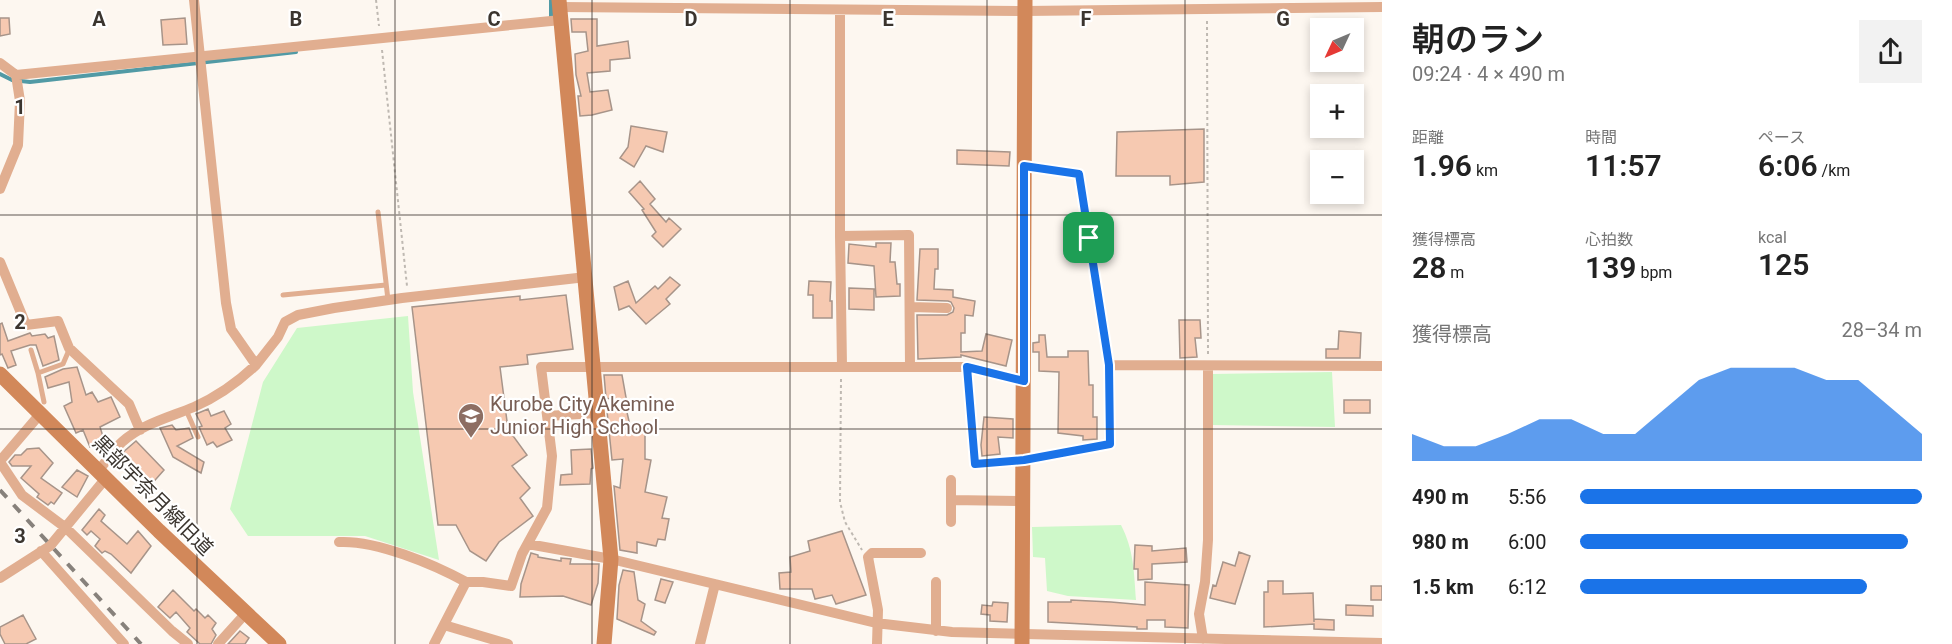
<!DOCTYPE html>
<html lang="ja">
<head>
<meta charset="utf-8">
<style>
	body { margin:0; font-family:Roboto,"Noto Sans JP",sans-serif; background:#f2f2f2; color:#222; height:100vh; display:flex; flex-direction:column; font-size:22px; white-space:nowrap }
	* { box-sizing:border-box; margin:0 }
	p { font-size:20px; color:#767676 }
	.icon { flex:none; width:33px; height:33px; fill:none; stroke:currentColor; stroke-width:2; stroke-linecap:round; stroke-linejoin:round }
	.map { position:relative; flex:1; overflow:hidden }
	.drawer { display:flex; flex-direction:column; background:#fff; width:570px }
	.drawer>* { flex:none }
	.needle { width:39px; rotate:226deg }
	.tools { position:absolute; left:1310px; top:18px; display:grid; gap:12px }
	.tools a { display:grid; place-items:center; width:54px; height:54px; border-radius:0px; background:#fff; box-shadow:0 3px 9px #0003; font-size:30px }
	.pin { position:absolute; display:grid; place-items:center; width:51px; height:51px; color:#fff; margin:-26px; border-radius:12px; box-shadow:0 3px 9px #0006 }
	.round { display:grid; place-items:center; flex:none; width:63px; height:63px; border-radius:0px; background:#f2f2f2 }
	.headline { display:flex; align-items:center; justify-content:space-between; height:102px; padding:0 30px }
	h1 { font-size:33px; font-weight:600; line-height:45px }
	.figures { display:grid; grid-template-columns:repeat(3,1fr); gap:9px; height:102px; padding:6px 30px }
	.figures div { display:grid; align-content:center }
	.figures b { font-size:30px; font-weight:600 }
	.figures small { font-size:16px; font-weight:400 }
	.figures p { font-size:16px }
	.chart { height:168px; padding:12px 30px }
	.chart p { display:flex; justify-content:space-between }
	.chart svg { width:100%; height:108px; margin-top:6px; fill:#1a73e8; opacity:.7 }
	ul { padding:0 30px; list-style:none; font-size:20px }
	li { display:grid; grid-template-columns:96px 72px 1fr; align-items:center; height:45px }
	li i { height:15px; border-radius:8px; background:#1a73e8 }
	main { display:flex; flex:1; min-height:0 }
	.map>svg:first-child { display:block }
	.green { fill:#cef8c9 }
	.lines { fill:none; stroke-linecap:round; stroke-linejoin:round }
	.stream { stroke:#519aa5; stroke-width:4 }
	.building { fill:#f6c9b1; stroke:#a79489; stroke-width:1.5 }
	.path { stroke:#bfb9b2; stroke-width:2; stroke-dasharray:3 3; stroke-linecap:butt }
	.lane { stroke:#e1ae90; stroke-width:5 }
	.street { stroke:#e1ae90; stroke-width:10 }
	.secondary { stroke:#d2885a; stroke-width:15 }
	.rail { stroke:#87817b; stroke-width:4; stroke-dasharray:10 10; stroke-linecap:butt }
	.route-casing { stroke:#fff; stroke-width:12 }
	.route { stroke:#1a73e8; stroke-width:8 }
	.grid { fill:none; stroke:#3b352f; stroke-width:1.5; stroke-opacity:0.55 }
	.labels { text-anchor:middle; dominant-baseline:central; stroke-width:4.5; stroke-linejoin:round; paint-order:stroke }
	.education-label { font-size:20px; fill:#785e54; stroke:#fff; text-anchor:start }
	.street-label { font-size:20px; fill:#3b352f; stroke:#fff }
	.grid-label { font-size:20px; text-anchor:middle; font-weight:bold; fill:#3b352f; stroke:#fff; stroke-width:4.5; stroke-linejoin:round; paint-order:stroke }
</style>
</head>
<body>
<main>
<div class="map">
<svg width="1382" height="644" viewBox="0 0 1382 644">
	<rect width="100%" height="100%" fill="#fdf7f0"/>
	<path class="green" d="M408,316L413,392L439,560L365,536H248L230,509L263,382L297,328Z
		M1332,372L1335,427L1212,425L1213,374Z
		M1121,525C1134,550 1134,573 1136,600L1068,596L1047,591L1045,558L1033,557L1032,527Z"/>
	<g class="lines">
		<path class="stream" d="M551,20V0
			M0,74L12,80L30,82L296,52"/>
	</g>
	<path class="building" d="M0,18H9L10,34L0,36Z
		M185,18L187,44L163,45L161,20Z
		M571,19H597V46L628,41L630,58L610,60V71L587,73L590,92L608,90L612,110L592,115L580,116L578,96H581L576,75L575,54L588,51L586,32H572Z
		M631,126L667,132L663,152L646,146L634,167L620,158L628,147Z
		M1204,129V182L1170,185V176H1116L1117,132Z
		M957,150L1010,152L1009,166L957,164Z
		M640,181L655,199L650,204L666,222L669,218L681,229L663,247L652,236L656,232L642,210L644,209L629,192Z
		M876,243H891L890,262H895L897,284H900V296L876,297L874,266L848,263L849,244L876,247Z
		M920,249H938V269H935L934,289L953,290V297L975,301L973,316L965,315V333H961V352L982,351L986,334L1012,340L1006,366L961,355V357L918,359L917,315H947L953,312L954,308L951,302L948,301L917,300Z
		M670,277L680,285L666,299L670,304L646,324L629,306L619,310L614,287L628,281L636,303L655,286L658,289Z
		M809,281L831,282L830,301H832V318H813V295H808Z
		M849,288L874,289V310L849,309Z
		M566,295L573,349L527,355L528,364L500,367L508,429L527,455L512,466L530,488L520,498L533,516L499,542L486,561L470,551L456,525H438L412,307L520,296V300Z
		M1179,320H1200L1201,338H1195L1197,357L1180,358Z
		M2,323L8,341L30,333L32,336L45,334L48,338L54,336L59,360L43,366L36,345H30L11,351L16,365L8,368L2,354L0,355V324Z
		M1339,331L1361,333L1360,358H1326V349H1338Z
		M1039,335H1045L1047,357H1068V351H1088L1089,385H1093V417H1097V439L1083,440V436L1058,433L1059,372L1039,371V352H1033V343L1039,342Z
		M77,367L86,395L92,392L98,402L111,397L120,417L100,427L105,443L90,447L83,430L76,433L64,406L72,402L69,382L48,388L45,377L63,369Z
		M604,375H622L627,403L606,398Z
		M1344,400H1370V413H1344Z
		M626,408L631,430H645V459L651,460L645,492L667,497L662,518L669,519L665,540L658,539L656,546L637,542V553L620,550L614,486L620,488L623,459L612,460L607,411Z
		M208,409L211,416L224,411L231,424L225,428L232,440L217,447L213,442L207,445L199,427L202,426L196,414Z
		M984,417L1013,419V438L998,437L1000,454L982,456L981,445Z
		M172,425L176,430L189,428L193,438L177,446L204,462L201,473L173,457L160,428Z
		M136,441L164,470L149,487L139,478L142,474L121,454Z
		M39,448L53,463L41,478L62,493L54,504L51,502L48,505L37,497L39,494L21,478L31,466H12L9,462L15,455H21L27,449Z
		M591,449L593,468L591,469L590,484L560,485L561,475L572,474L571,450Z
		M77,470L88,476L77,497L62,487Z
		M99,509L105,515L101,521L127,544L138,531L151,546L131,573L111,554L105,551L102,553L95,546L100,539L91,531L87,535L82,530Z
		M842,531L866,595L836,604L832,595L815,599L812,589H780L779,573L791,572L790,557L810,551L808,541Z
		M1135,545L1152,546V551L1186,548L1187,562L1152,564V579L1138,580V569H1134Z
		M1239,552L1250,556L1235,604L1210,598L1213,585L1216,586L1223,562L1235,566Z
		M531,553L538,555V557L561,561V558L571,559L570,564H599L598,583L591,605L563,596L520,597L521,584Z
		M623,570L634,572L638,600L645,604L641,621L656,632L654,635L617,619L619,585Z
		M661,579L673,582L665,603L655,600Z
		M1268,581H1283V594L1313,593L1314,622V619L1334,620V630L1314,629V624L1264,627V592H1268Z
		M1145,582L1189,585L1188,628L1165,627V620H1147V629H1137V627L1048,622V602H1071V600L1111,602L1145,605Z
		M1371,586H1382V600H1371Z
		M173,590L194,611L196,609L205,618L208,615L216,623L212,629L216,635L211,644H200L187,632L190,628L176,612L170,618L158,607Z
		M993,602L1008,603L1007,622L990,621V615L981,614L982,605L992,606Z
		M1346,605L1373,606V616L1346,615Z
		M23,615L36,639L26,644H5L0,634V627Z
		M240,631L249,638L245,644H228Z"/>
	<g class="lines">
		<path class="path" d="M376,0L379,26
			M1207,21L1208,354
			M382,50L407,286
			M841,379L840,502L845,522L862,550"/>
		<path class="lane" d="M378,212L388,300
			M283,295L386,285
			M31,350L38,373
			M44,402L38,373L63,364L69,350
			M186,410L198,437"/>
		<path class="street" d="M560,7L1025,11L1382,7
			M840,10V236
			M0,63L16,75L561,20
			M0,189L18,145L20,101L16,75
			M0,262L26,325L58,321L69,348L129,404L140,430
			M911,307L947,308
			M256,365L278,337L285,322L298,315L334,308L402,298L586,277
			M1109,365L1382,366
			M842,366L840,236L909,235L910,367
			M967,367L1024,381
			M547,416L597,413
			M0,461L41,413
			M0,462L22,495L66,528L172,631L188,644
			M98,471C106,462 113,450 122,442C142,424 170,417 194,407C217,397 238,382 256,365L231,329L226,303L194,0
			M951,500V480
			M951,522V500L1023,501
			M339,542C376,540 433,564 466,582
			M528,544L611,559L876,623L952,632L1382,643
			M41,551L124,644
			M0,578L50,546L106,478
			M444,625L508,644
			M936,631V582
			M1203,639L1199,614L1205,582L1208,540V366
			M218,644L246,613
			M434,644L466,582H483L511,586L522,554L547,508L552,456L541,367H967L975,464L1024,460L1110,444L1109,365L1079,174L1024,166
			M700,644L715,584
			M877,644L878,610L868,557L872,553H921"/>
		<path class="secondary" d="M559,0L611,559L604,644
			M0,374L159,531L279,644
			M1022,644L1025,0"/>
		<path class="rail" d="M0,490L141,644"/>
	</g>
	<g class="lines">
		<g class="route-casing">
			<path id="route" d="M1024,166L1079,174L1109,365L1110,444L1024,460L975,464L967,367L1024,381Z"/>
		</g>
		<use href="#route" class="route"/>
	</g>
	<path class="grid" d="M197,0V644M395,0V644M592,0V644M790,0V644M987,0V644M1185,0V644M0,215H1382M0,429H1382"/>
	<defs>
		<g id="school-pin" transform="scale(1.35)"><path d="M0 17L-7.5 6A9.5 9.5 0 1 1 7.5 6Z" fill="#8d6e63" stroke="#fff"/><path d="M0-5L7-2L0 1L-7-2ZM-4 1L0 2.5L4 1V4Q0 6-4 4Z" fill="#fff"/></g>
	</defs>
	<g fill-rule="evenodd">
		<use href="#school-pin" x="471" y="416"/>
	</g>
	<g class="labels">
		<g class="education-label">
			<text x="490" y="404">Kurobe City Akemine<tspan x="490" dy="23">Junior High School</tspan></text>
		</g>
		<g class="street-label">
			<text transform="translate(153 495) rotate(45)">黒部宇奈月線旧道</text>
		</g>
	</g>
	<g class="grid-label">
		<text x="99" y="26">A</text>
		<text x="296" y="26">B</text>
		<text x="494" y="26">C</text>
		<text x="691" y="26">D</text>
		<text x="888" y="26">E</text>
		<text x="1086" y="26">F</text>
		<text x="1283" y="26">G</text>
		<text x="20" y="114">1</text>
		<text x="20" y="329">2</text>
		<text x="20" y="543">3</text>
	</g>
</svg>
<div class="tools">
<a><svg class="needle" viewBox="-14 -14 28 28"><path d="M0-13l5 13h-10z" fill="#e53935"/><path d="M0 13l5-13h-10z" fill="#767676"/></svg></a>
<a>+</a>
<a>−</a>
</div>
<div class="pin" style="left:1089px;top:238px;background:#1e9e55"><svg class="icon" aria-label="arrive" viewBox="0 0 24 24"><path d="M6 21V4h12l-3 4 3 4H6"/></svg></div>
</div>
<section class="drawer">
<div class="headline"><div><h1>朝のラン</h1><p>09:24 · 4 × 490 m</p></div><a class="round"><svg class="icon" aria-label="share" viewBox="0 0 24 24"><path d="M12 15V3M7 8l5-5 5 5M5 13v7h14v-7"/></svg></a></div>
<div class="figures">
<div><p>距離</p><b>1.96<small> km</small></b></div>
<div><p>時間</p><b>11:57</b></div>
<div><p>ペース</p><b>6:06<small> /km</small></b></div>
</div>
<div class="figures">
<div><p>獲得標高</p><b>28<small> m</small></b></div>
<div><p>心拍数</p><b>139<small> bpm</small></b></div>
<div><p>kcal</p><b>125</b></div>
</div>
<div class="chart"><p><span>獲得標高</span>28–34 m</p>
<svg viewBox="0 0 160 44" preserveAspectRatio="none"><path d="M0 44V33L10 38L20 38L30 33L40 27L50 27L60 33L70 33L80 22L90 11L100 6L110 6L120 6L130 11L140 11L150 22L160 33V44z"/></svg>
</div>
<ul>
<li><b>490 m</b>5:56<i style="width:100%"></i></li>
<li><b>980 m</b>6:00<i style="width:96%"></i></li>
<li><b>1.5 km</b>6:12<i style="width:84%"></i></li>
</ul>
</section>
</main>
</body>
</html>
